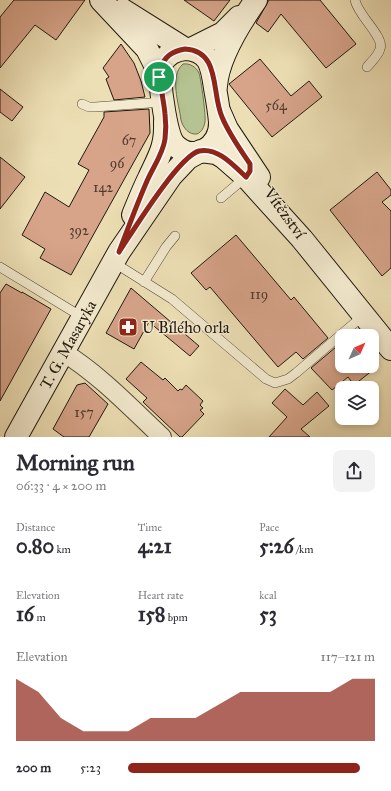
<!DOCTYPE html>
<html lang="en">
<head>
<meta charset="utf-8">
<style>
	body { margin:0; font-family:"IM FELL Great Primer",serif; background:#f2f2f3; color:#2b2b33; height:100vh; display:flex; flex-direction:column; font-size:15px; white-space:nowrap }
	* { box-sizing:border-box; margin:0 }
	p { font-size:13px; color:#7c7c81 }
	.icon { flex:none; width:22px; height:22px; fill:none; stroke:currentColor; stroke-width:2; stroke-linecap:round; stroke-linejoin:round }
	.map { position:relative; height:437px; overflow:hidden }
	.sheet { display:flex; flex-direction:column; background:#fff; flex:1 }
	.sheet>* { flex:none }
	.needle { width:26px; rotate:45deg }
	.controls { position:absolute; left:335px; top:329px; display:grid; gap:8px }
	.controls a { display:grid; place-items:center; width:44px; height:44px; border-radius:8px; background:#fff; box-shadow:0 2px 6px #0003; font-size:20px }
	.pin { position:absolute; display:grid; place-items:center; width:34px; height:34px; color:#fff; margin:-17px; border:2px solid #fff; border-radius:50%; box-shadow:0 1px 4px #0007 }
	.round { display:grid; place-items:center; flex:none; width:42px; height:42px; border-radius:8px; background:#f2f2f3 }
	.summary { display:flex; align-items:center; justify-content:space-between; height:68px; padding:0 16px }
	h1 { font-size:22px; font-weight:800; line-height:30px }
	.stats { display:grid; grid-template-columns:repeat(3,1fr); gap:6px; height:68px; padding:4px 16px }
	.stats div { display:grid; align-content:center }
	.stats b { font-size:20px; font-weight:800 }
	.stats small { font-size:11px; font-weight:400 }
	.stats p { font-size:11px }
	.chart { height:112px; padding:8px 16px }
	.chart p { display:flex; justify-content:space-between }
	.chart svg { width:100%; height:72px; margin-top:4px; fill:#8f2418; opacity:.7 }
	ul { padding:0 16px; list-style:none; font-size:13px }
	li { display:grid; grid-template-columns:64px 48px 1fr; align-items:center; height:30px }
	li i { height:10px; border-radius:5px; background:#8f2418 }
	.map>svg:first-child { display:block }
	.green { fill:#b4c391; stroke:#6a6e50 }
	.building { fill:#d7a48a; stroke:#20190f }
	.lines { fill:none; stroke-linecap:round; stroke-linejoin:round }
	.lane-casing { stroke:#534a38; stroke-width:10 }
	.street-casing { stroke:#534a38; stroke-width:20 }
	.secondary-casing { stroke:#20190f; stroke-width:24 }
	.lane { stroke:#f3eacf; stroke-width:9 }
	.street { stroke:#f3eacf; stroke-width:18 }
	.secondary { stroke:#f3eacf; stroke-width:22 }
	.route-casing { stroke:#fff; stroke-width:8 }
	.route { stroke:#8f2418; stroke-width:5 }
	.labels { text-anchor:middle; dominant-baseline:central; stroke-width:3; stroke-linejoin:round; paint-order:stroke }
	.number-label { font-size:14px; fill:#4e3c2e }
	.street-label { font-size:16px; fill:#20190f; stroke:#f3eacf }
	.poi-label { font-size:16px; fill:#20190f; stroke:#f3eacf; text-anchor:start }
</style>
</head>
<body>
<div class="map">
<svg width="391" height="437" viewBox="0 0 391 437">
	<rect width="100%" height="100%" fill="#eddfb5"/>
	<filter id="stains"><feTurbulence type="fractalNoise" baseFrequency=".005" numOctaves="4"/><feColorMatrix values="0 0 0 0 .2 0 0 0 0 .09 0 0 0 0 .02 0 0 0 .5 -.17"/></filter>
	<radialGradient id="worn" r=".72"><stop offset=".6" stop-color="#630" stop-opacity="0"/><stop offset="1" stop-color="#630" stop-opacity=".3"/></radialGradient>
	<path class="green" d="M183,64C190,63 196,67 199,73C201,79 206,115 205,122C204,127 202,132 197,134C189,135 183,128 181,120C179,104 169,76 183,64Z"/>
	<path class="building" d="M14,0H85L56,40L35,25L0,68V17Z
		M184,0H230L214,21Z
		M269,0H320L356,44L326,68L281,14L268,32L256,23Z
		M121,44L134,63L141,81L145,97L114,100L106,79L109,77L103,68Z
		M260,59L291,96L309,81L322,97L272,137L229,84Z
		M0,89L23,107L12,121L0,112Z
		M149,109L150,133L71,275L40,258L45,249L22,235L45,192L69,207L89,170L78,164L104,117V112Z
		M0,157L25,177L0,209Z
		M377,172L391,190V195L382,202L391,211V268L382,276L330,210Z
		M236,235L291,300L294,297L328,338L303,359L296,352L278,367L210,287L206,290L191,273Z
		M6,284L22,293V292L51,309L0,401V293Z
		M131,288L199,346L190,356L149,322L134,349L106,333Z
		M336,347L342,354V366H378L354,385L348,377L332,390L311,368Z
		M141,362L163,380L165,378L178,391L180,389L182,390L186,385L203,401L200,405L203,408L200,410L204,414L182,437H180L143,402L147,398L126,379Z
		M85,383L108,404L89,437H64L53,429L77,385Z
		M285,389L303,405L317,392L329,406L301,429L310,437H269L287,417L272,403Z"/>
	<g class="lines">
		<g class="lane-casing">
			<path id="lane" d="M355,0C358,16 385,37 380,49C378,56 371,62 367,67
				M82,104L89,107H95L163,102
				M221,198L247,176
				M113,262L172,299L266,379L275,383L288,379L296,373L364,315
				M0,267L82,317
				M144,282L166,247L175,236"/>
		</g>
		<g class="street-casing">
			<path id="street" d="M63,352C100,375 130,407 162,437"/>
		</g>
		<g class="secondary-casing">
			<g id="secondary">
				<path d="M101,0L147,49L155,65L159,77"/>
				<path d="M123,10L185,49"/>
				<path d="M185,49C210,50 212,67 215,88C217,99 219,110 220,122C221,148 192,164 174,144C166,134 161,92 160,78C159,73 160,68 162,63C167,54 175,50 185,49Z"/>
				<path d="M191,49L223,33L239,17"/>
				<path d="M216,86C218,57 240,23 256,0"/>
				<path d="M220,113L227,129L259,177"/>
				<path d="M201,151L216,153L223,157L246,177L302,239L391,349"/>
				<path d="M133,215C138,203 143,190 149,178C159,156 166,147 165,122"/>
				<path id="s1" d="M16,437L119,252L171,176L188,158L199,152"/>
			</g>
		</g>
		<use href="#lane" class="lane"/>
		<use href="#street" class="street"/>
		<use href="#secondary" class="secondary"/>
	</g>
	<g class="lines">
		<g class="route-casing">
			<path id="route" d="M185,49C221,51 211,92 222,117C229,134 240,149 250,164V171L246,177C234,166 218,147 199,151C178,157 133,231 119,252C128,228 137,204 147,181C153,167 163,154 165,139C166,131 166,122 165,114C163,89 148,55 185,49Z"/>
		</g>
		<use href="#route" class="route"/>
	</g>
	<defs>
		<g id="pharmacy-square" transform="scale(1)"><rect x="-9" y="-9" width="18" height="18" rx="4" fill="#8f2418" stroke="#f3eacf"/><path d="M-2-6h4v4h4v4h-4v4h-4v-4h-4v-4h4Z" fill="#fff"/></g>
	</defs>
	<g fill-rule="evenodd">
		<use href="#pharmacy-square" x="128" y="327"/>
	</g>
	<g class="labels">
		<g class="number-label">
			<text x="276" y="105">564</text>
			<text x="129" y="140">67</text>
			<text x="117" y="163">96</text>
			<text x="103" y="187">142</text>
			<text x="79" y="230">392</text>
			<text x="259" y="294">119</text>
			<text x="84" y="412">157</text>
		</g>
		<g class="street-label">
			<text transform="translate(285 213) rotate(54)">Vítězství</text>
			<text stroke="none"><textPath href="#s1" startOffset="106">T. G. Masaryka</textPath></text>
		</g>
		<g class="poi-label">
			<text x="142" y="327">U Bílého orla</text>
		</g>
	</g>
	<rect width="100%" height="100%" filter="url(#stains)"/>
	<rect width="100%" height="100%" fill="url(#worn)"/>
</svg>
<div class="controls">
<a><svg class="needle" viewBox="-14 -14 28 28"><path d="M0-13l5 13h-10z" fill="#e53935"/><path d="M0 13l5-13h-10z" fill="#7c7c81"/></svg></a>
<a><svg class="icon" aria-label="layers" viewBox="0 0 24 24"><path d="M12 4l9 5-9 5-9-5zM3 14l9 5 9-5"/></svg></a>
</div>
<div class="pin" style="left:159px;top:77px;background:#1e9e55"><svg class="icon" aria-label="arrive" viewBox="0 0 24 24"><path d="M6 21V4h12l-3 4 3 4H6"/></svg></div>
</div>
<section class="sheet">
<div class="summary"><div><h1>Morning run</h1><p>06:33 · 4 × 200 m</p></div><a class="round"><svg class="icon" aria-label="share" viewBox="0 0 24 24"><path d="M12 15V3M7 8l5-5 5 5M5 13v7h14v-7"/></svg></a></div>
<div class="stats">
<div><p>Distance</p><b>0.80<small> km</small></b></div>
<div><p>Time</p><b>4:21</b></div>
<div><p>Pace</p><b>5:26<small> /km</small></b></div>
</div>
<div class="stats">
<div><p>Elevation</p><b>16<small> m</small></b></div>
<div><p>Heart rate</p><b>158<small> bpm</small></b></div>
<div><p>kcal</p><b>53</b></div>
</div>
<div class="chart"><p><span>Elevation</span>117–121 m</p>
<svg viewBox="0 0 160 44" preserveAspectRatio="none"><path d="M0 44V6L10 14L20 30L30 38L40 38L50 38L60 30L70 30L80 30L90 22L100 14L110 14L120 14L130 14L140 14L150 6L160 6V44z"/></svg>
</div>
<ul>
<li><b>200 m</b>5:23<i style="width:94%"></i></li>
</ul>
</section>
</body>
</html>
